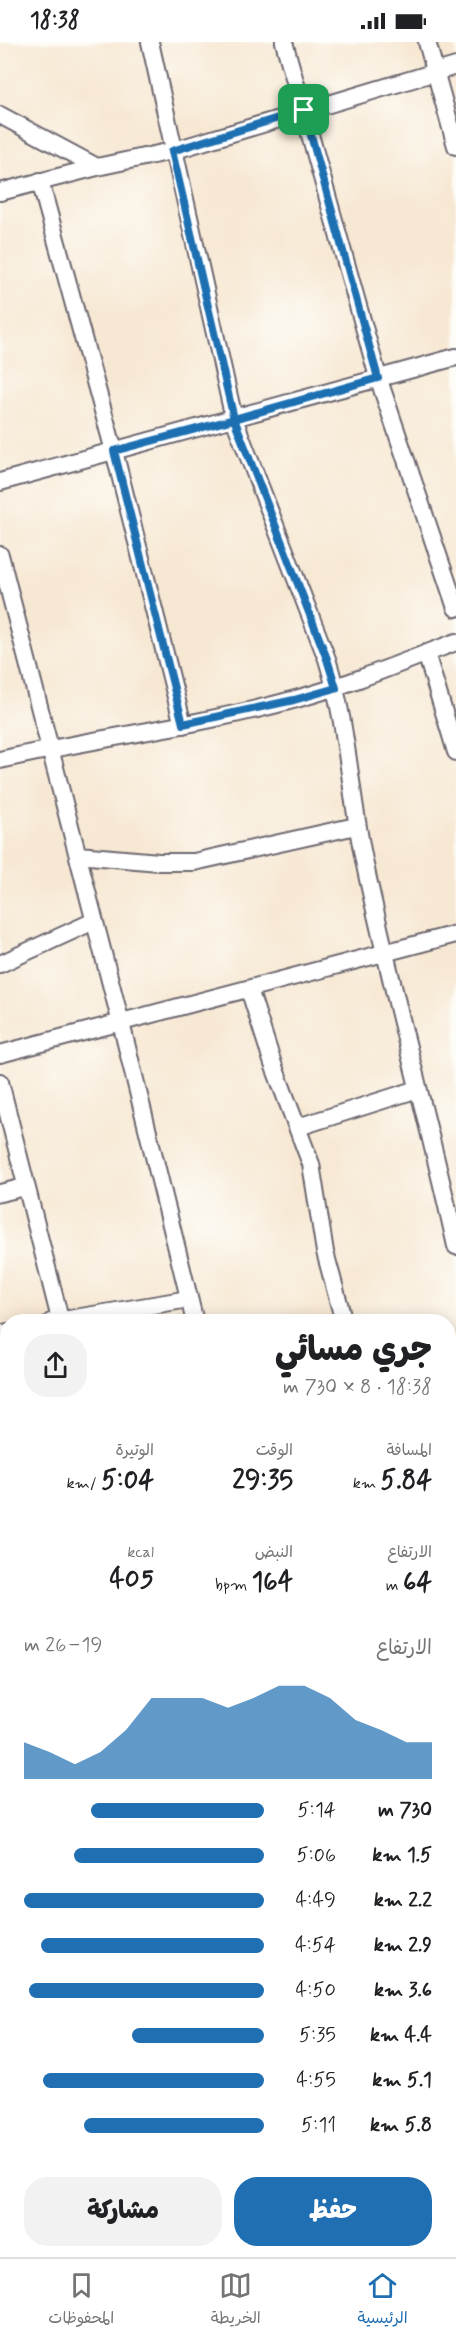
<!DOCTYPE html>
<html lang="ar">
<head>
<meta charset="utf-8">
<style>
	body { margin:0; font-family:Mynerve,"Playpen Sans Arabic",sans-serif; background:#f2f2f2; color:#202124; direction:rtl; height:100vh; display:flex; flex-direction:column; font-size:22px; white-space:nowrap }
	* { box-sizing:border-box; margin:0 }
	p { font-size:20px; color:#757577 }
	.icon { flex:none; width:33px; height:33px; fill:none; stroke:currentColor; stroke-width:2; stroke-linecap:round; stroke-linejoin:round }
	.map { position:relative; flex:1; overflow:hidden; direction:ltr }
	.drawer { position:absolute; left:0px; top:1272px; width:456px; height:944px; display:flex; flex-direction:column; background:#fff; border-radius:24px 24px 0 0; box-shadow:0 3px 15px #0003; direction:rtl }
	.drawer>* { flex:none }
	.pin { position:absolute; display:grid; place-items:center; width:51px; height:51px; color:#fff; margin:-26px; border-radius:12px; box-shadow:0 3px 9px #0006 }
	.round { display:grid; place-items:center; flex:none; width:63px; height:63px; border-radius:24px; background:#f2f2f2 }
	.headline { display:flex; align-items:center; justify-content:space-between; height:102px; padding:0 24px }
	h1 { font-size:33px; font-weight:800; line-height:45px }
	.figures { display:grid; grid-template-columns:repeat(3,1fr); gap:9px; height:102px; padding:6px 24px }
	.figures div { display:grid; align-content:center }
	.figures b { font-size:26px; font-weight:800 }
	.figures small { font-size:16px; font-weight:400 }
	.figures p { font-size:16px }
	.chart { height:168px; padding:12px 24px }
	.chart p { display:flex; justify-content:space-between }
	.chart svg { width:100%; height:108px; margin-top:6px; fill:#1f6fb2; opacity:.7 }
	.action { display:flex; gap:12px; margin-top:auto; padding:12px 24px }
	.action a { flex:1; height:69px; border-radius:24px; background:#1f6fb2; color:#fff; font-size:24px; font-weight:800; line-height:69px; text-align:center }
	.action a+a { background:#f2f2f2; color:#202124 }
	ul { padding:0 24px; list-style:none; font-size:20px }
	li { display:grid; grid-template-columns:96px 72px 1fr; align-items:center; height:45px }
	li i { height:15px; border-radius:8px; background:#1f6fb2 }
	.status { display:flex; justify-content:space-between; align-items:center; height:42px; padding:0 30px; background:#fff; direction:ltr }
	.status svg { height:16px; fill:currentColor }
	.tabs { display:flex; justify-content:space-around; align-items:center; height:84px; border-top:2px solid #e0e0e0; background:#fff; font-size:16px; color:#757577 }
	.tabs a { display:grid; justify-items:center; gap:3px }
	.tabs .active { color:#1f6fb2 }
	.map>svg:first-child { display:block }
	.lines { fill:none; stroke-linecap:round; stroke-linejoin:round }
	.minor-casing { stroke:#6d6770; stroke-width:20 }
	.minor { stroke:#fff; stroke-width:16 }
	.route-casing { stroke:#fff; stroke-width:12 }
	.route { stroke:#1f6fb2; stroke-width:8 }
</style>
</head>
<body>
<div class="status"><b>18:38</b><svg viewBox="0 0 49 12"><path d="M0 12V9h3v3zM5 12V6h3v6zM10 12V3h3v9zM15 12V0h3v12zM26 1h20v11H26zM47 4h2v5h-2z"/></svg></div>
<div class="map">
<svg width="456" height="2215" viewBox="0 0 456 2215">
	<rect width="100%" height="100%" fill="#fdfcf7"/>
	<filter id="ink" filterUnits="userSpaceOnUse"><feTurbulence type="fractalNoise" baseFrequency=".0167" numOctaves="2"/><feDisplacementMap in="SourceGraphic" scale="12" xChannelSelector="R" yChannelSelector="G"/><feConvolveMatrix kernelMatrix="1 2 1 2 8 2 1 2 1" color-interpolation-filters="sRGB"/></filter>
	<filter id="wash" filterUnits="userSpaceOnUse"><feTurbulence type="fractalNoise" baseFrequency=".008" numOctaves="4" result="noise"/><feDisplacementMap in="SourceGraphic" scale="24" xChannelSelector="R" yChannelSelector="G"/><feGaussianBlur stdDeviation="1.35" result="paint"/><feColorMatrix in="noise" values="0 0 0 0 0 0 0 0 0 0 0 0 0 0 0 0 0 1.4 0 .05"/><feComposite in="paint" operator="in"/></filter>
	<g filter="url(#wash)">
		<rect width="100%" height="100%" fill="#f7e8d3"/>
	</g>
	<g filter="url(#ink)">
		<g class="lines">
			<g class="minor-casing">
				<path id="minor" d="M150,0L234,377L327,617C348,684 350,755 365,823C392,951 428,1076 456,1204
					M284,0L378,335L456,566
					M427,0L456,104
					M0,73L97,125
					M40,139L114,409L183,683
					M0,150L97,125L172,109L456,24
					M0,440L456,315
					M0,513L121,981L195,1280
					M426,611L456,710
					M0,718C98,695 199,684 296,657C351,642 403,620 456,600
					M78,813L159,820H194L356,784
					M0,922L94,879
					M249,947L273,1022L311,1122L325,1210L344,1280
					M0,1012L456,892
					M0,1040L60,1277
					M298,1085L418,1047
					M0,1151L25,1145
					M51,1280L189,1257
					M0,1292L8,1290
					M448,1313L456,1311
					M0,1433L8,1431
					M448,1540L456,1538
					M0,1543L8,1572
					M0,1666L8,1664
					M448,1832L456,1830
					M0,1835L8,1840
					M448,1961L456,1958
					M0,1984L8,1982
					M448,2067L456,2076
					M120,2208L121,2215
					M401,2208L405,2215"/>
			</g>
			<use href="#minor" class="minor"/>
		</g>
	</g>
	<g class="lines" filter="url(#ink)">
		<g class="route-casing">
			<path id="route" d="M304,68L172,109L234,377L114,409L183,682L294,658L336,646L327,617L234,377L378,336L304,68"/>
		</g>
		<use href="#route" class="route"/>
	</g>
</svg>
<div class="pin" style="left:304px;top:68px;background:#1e9e55"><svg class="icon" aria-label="arrive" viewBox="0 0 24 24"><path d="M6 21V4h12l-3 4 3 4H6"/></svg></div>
<section class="drawer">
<div class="headline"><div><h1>جري مسائي</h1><p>18:38 · 8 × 730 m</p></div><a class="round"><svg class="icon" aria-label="share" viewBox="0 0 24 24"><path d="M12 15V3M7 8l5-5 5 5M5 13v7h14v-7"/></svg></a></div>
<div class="figures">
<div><p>المسافة</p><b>5.84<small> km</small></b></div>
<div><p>الوقت</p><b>29:35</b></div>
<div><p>الوتيرة</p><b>5:04<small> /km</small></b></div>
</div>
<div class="figures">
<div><p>الارتفاع</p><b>64<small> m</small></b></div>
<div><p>النبض</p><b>164<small> bpm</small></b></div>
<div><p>kcal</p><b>405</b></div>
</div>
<div class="chart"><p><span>الارتفاع</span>19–26 m</p>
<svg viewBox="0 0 160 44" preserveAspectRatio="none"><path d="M0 44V29L10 33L20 38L30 33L40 24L50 11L60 11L70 11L80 15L90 11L100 6L110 6L120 11L130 20L140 24L150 29L160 29V44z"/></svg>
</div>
<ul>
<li><b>730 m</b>5:14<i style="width:72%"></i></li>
<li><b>1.5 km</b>5:06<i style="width:79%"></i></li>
<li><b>2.2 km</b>4:49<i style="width:100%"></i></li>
<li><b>2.9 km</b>4:54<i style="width:93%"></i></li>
<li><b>3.6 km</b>4:50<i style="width:98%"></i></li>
<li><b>4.4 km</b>5:35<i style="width:55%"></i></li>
<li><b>5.1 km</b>4:55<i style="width:92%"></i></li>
<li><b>5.8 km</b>5:11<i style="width:75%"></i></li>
</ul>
<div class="action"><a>حفظ</a><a>مشاركة</a></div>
</section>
</div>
<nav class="tabs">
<a class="active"><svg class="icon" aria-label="home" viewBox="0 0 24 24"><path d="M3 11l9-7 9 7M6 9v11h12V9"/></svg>الرئيسية</a>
<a><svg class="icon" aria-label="map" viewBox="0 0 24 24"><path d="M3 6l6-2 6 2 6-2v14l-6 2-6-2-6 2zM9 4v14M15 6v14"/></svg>الخريطة</a>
<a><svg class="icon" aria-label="saved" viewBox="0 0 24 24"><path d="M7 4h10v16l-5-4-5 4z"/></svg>المحفوظات</a>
</nav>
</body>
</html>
